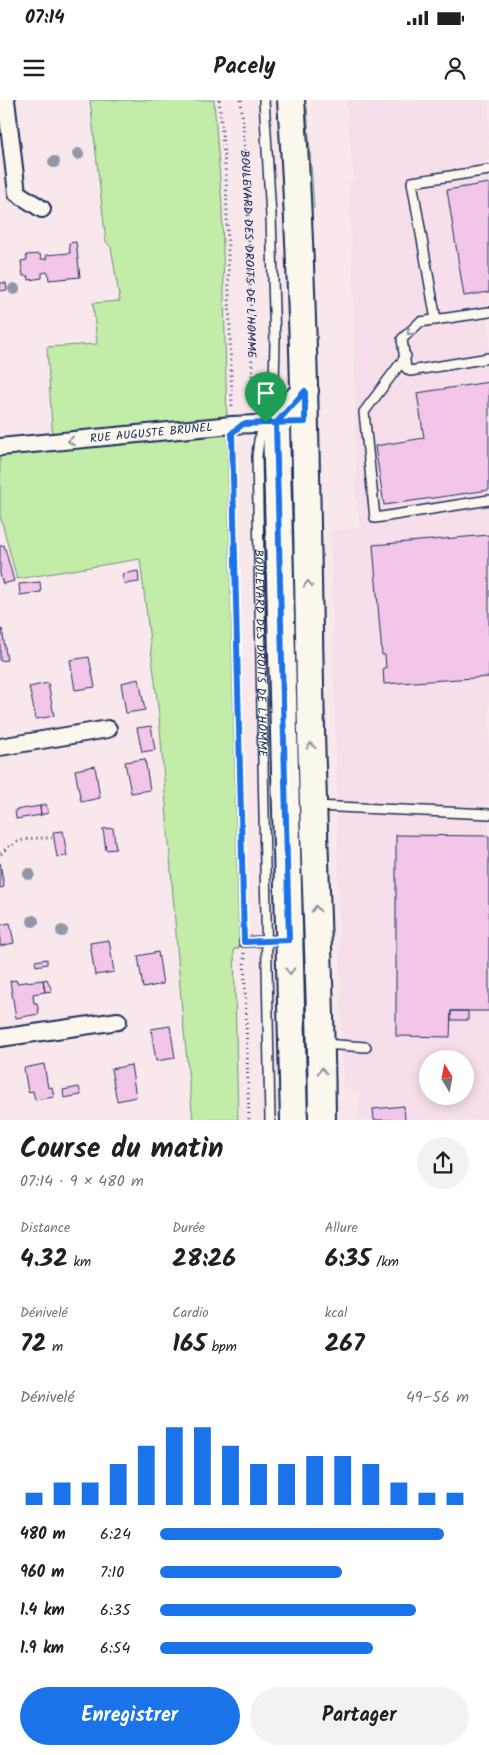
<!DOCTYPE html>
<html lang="fr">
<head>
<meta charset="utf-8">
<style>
	body { margin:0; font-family:Kalam,sans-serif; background:#f2f2f2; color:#202124; height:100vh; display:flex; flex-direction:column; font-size:19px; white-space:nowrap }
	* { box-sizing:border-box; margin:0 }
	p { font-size:16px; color:#757577 }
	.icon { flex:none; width:28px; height:28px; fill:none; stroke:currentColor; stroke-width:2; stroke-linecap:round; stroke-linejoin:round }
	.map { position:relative; height:1020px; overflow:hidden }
	.side { display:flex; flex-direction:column; background:#fff; flex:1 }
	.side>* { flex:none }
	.needle { width:32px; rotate:350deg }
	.controls { position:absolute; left:419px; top:950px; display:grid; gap:10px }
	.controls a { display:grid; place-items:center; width:55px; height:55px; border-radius:50%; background:#fff; box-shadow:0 2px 12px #0003; font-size:25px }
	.pin { position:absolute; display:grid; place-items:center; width:42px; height:42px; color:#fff; margin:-51px -21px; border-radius:50% 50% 50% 0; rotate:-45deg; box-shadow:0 0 5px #0007 }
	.pin .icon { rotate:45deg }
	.round { display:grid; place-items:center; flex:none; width:52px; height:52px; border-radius:26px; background:#f2f2f2 }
	.summary { display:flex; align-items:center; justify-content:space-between; height:85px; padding:0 20px }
	h1 { font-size:28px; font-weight:600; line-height:38px }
	.figures { display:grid; grid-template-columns:repeat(3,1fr); gap:8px; height:85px; padding:5px 20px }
	.figures div { display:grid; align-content:center }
	.figures b { font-size:25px; font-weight:600 }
	.figures small { font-size:14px; font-weight:400 }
	.figures p { font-size:14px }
	.chart { height:140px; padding:10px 20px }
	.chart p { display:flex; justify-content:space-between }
	.chart svg { width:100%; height:90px; margin-top:5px; stroke:#1a73e8; stroke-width:6 }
	.primary-button { display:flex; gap:10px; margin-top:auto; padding:10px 20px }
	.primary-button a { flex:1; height:58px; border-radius:30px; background:#1a73e8; color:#fff; font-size:20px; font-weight:600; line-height:58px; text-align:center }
	.primary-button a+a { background:#f2f2f2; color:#202124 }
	ul { padding:0 20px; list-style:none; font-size:16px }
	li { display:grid; grid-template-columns:80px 60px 1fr; align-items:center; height:38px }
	li i { height:12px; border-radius:6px; background:#1a73e8 }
	.status { display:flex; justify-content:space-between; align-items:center; height:35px; padding:0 25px; background:#fff; direction:ltr }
	.status svg { height:14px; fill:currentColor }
	header { display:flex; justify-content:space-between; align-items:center; height:65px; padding:0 20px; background:#fff; font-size:22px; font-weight:600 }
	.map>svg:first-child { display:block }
	.built { fill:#f6deea; fill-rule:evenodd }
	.green { fill:#c2eca8; stroke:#6e8e83 }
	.building { fill:#f2c5e9; stroke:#1b2f5e }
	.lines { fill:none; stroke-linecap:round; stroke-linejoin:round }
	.service-casing { stroke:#1b2f5e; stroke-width:12 }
	.minor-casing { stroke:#1b2f5e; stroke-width:20 }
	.primary-casing { stroke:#1b2f5e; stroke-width:30 }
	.path { stroke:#1b2f5e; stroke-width:3; stroke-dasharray:1 4; stroke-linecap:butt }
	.service { stroke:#fbf7ec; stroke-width:9 }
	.minor { stroke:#fbf7ec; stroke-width:16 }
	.primary { stroke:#fbf7ec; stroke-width:26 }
	.tree { fill:#9197a6 }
	.oneway { stroke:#8b93a5 }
	.route-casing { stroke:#fff; stroke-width:10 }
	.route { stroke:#1a73e8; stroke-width:6 }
	.labels { text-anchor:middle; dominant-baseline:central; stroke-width:4; stroke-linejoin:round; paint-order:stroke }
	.street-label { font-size:12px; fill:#1b2f5e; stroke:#fbf7ec }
</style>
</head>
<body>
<div class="status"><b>07:14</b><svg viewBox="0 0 49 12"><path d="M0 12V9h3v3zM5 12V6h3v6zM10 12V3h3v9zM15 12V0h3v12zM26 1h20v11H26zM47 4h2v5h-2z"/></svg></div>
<header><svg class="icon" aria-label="menu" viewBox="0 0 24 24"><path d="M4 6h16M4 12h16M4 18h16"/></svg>Pacely<svg class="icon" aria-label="person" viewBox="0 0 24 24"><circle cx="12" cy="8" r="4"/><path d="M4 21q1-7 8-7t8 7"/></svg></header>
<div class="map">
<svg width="489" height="1020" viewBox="0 0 489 1020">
	<rect width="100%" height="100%" fill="#f8e8eb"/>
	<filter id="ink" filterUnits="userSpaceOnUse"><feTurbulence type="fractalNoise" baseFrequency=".02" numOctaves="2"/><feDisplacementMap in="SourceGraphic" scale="10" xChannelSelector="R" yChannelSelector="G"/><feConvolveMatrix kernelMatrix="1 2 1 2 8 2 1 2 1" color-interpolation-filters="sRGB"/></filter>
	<g filter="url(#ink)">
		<path class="built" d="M346,0H489V1020H358L360,992L343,988L331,432L360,427L356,398L354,207L349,83L354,80ZM428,959H465V996H428Z"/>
		<path class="green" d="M90,0H214L222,106L239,848L234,849L238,1020H193L182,911L159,615L140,459L17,479L0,415V349L53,343L47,247L97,244L93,203L120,201L111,147L106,142Z
			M302,7H307L314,108L308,109Z"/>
		<path class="building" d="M489,83V192L464,196L447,90Z
			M76,142L80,177L49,180L48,172L42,173V178L29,180L28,176H23L21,161L27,160L26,155L40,154L41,159H47L46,155L70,153L69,143Z
			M0,183H6L7,190L0,191Z
			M489,282V390L384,405L375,346L424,338L417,293Z
			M489,435V577L384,584L383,568H386L385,555H382L373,445Z
			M4,445L14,481L3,484L0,474V446Z
			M138,471L139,482L124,484L122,474Z
			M40,482L41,492L20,495L19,484Z
			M2,529L7,560L0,561V530Z
			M89,557L95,587L75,590L70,560Z
			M139,579L145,610L126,613L121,583Z
			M48,583L54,616L36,619L29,587Z
			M151,626L155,650L142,652L137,628Z
			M145,659L150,690L131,693L125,662Z
			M95,666L100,698L81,702L75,670Z
			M46,704L48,713L41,715L40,706Z
			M40,706L41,715L16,719L15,710Z
			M113,728L116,749L106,750L103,729Z
			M63,731L67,756L57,757L53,732Z
			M396,735L489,736V911H451L450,937L396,936Z
			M0,763L4,787L0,788Z
			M10,823L14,843L0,846V825Z
			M109,840L114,872L95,875L90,843Z
			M158,852L163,884L143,888L138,856Z
			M47,859V864L36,866L35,861Z
			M47,879L52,891L45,892L43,880Z
			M16,880L17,883L43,880L45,892L33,894L34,903H37L39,914L16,918L10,881Z
			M451,911H468V920H451Z
			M170,926L175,958L156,961L151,929Z
			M44,964L48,988L52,987L54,997L35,1000L33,991L28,992L24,968Z
			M131,965L136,997L117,1001L111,969Z
			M79,987L81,995L64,998L63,990Z
			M404,1006L405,1020H374L373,1009Z"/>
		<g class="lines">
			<g class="service-casing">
				<g id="service">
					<path id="s2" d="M264,0L271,116L275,242L274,283L272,307L259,340L257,356L270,1020"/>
					<path d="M489,212L420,222L402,239L406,268L410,271L489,258"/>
					<path d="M436,220L412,82L489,70"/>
					<path d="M406,256L364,312L375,418L489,400"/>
					<path d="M316,706L489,714"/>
					<path d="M244,842L286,840"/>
					<path d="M323,944L366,947"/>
				</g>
			</g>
			<g class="minor-casing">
				<g id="minor">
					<path d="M6,0L17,93L42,109"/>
					<path id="s3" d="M0,347L232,325L284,323"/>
					<path d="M0,647L108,629"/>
					<path d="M0,938L118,921"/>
				</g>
			</g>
			<g class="primary-casing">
				<path id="primary" d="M291,0C306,210 306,420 311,630C314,760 321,890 322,1020
					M294,1020L276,323L305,291"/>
			</g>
			<g class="path">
				<path d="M219,0L226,77L232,309"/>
				<path id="s1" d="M241,0C250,101 250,202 253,303L250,309"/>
				<path d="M232,340L244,831"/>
				<path d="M1,754C16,737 32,738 52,738"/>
				<path d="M244,853L249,1020"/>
			</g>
			<use href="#service" class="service"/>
			<use href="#minor" class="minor"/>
			<use href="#primary" class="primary"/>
		</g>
		<g class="tree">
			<circle cx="78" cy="54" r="6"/>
			<circle cx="54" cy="62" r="6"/>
			<circle cx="14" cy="189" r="6"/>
			<circle cx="29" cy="774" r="6"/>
			<circle cx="33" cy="821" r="6"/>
			<circle cx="62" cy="831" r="6"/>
		</g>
		<defs><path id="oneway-chevron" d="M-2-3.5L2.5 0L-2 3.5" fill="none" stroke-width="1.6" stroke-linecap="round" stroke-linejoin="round" transform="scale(1.25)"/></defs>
		<g class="oneway">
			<use href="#oneway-chevron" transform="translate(410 232) rotate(136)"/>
			<use href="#oneway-chevron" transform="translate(71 341) rotate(175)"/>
			<use href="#oneway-chevron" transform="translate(308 484) rotate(-91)"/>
			<use href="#oneway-chevron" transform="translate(311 646) rotate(-92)"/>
			<use href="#oneway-chevron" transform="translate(316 809) rotate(-92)"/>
			<use href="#oneway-chevron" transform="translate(290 871) rotate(89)"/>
			<use href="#oneway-chevron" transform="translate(322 971) rotate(-92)"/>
		</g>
	</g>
	<g class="lines" filter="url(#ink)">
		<g class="route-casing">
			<path id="route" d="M266,323L243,324L232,333L244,842L289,840L276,323L305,291V322L266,323"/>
		</g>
		<use href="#route" class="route"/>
	</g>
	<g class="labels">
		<g class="street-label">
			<text stroke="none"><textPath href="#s1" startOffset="154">BOULEVARD DES DROITS DE L'HOMME</textPath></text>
			<text stroke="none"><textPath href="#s3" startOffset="152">RUE AUGUSTE BRUNEL</textPath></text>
			<text stroke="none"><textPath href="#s2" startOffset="556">BOULEVARD DES DROITS DE L'HOMME</textPath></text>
		</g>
	</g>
</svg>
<div class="controls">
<a><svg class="needle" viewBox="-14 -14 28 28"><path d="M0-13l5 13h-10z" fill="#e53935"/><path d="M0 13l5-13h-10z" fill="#757577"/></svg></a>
</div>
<div class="pin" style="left:266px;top:323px;background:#1e9e55"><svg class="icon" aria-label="arrive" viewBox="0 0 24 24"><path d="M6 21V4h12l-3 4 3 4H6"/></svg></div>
</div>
<section class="side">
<div class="summary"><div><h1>Course du matin</h1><p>07:14 · 9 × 480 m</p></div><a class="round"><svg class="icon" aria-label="share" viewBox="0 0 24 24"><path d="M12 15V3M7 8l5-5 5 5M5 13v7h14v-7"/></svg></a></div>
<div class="figures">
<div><p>Distance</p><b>4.32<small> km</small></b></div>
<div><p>Durée</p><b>28:26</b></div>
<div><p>Allure</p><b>6:35<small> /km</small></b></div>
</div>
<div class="figures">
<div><p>Dénivelé</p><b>72<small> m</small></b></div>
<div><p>Cardio</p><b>165<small> bpm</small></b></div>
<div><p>kcal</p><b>267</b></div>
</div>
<div class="chart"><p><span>Dénivelé</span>49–56 m</p>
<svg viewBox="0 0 160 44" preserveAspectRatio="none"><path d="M5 44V38M15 44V33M25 44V33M35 44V24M45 44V15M55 44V6M65 44V6M75 44V15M85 44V24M95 44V24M105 44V20M115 44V20M125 44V24M135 44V33M145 44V38M155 44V38"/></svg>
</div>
<ul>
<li><b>480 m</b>6:24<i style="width:92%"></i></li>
<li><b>960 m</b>7:10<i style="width:59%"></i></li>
<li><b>1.4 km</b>6:35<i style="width:83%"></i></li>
<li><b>1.9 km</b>6:54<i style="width:69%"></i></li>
</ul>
<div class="primary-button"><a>Enregistrer</a><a>Partager</a></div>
</section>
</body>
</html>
